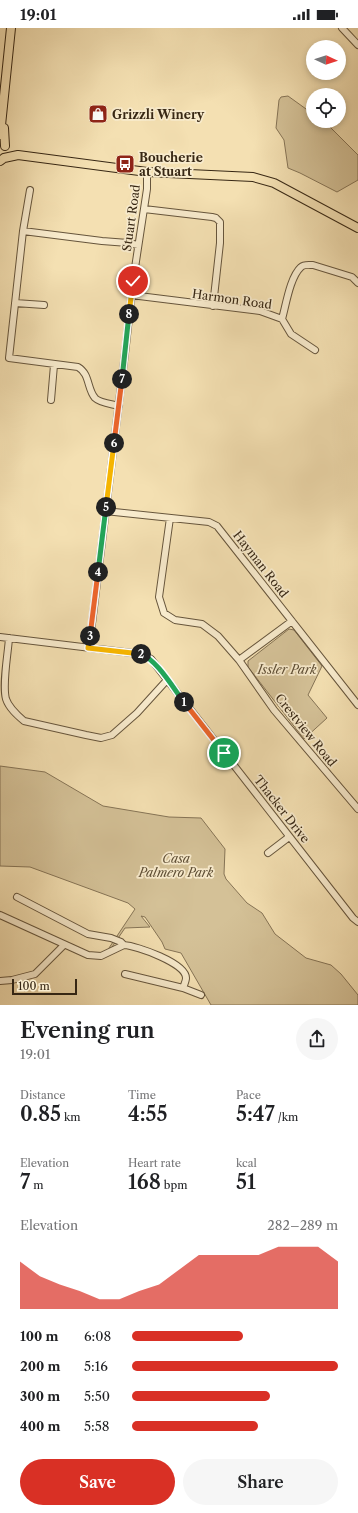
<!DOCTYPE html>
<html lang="en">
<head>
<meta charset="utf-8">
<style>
	body { margin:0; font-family:"Libre Caslon Text",serif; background:#f6f6f6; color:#202124; height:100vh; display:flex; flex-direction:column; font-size:15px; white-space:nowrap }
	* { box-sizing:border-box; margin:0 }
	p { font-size:13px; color:#757577 }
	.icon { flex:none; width:22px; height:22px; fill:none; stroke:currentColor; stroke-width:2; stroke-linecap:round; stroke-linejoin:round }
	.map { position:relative; height:977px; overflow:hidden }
	.details { display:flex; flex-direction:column; background:#fff; flex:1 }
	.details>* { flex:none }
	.needle { width:26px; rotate:93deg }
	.fabs { position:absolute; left:306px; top:12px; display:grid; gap:8px }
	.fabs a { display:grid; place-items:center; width:40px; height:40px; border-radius:50%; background:#fff; box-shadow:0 2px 6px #0003; font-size:20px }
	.scale { position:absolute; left:12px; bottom:10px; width:65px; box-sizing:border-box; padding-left:4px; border:2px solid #372714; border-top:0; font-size:11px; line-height:14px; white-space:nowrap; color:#372714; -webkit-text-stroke:3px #f8ebcd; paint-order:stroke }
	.pin { position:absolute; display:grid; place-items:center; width:34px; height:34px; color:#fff; margin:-17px; border:2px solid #fff; border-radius:50%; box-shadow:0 1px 4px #0007 }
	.km { position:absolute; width:20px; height:20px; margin:-10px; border-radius:50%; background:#222; color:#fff; font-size:11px; line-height:20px; text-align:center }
	.round { display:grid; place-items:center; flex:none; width:42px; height:42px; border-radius:21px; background:#f6f6f6 }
	.headline { display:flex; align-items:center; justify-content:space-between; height:68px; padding:0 20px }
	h1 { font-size:22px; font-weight:600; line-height:30px }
	.metrics { display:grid; grid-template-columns:repeat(3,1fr); gap:6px; height:68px; padding:4px 20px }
	.metrics div { display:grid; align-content:center }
	.metrics b { font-size:20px; font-weight:600 }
	.metrics small { font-size:11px; font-weight:400 }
	.metrics p { font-size:11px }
	.chart { height:112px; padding:8px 20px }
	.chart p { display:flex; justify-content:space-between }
	.chart svg { width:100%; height:72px; margin-top:4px; fill:#d93025; opacity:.7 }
	.action { display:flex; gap:8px; margin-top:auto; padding:8px 20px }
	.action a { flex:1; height:46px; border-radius:24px; background:#d93025; color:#fff; font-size:16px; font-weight:600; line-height:46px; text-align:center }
	.action a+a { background:#f6f6f6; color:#202124 }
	ul { padding:0 20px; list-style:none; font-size:13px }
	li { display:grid; grid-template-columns:64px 48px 1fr; align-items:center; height:30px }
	li i { height:10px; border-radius:5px; background:#d93025 }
	.status { display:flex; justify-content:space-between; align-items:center; height:28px; padding:0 20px; background:#fff; direction:ltr }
	.status svg { height:11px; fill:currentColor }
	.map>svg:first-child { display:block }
	.green { fill:#d4c197; stroke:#867456 }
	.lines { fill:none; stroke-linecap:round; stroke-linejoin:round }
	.minor-casing { stroke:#66553c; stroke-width:8 }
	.major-casing { stroke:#372714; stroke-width:10 }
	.minor { stroke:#f8ebcd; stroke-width:6 }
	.major { stroke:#f4e0b2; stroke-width:8 }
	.split-1-casing { stroke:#fff; stroke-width:8 }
	.split-2-casing { stroke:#fff; stroke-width:8 }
	.split-3-casing { stroke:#fff; stroke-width:8 }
	.split-4-casing { stroke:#fff; stroke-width:8 }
	.split-5-casing { stroke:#fff; stroke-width:8 }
	.split-6-casing { stroke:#fff; stroke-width:8 }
	.split-7-casing { stroke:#fff; stroke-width:8 }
	.split-8-casing { stroke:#fff; stroke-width:8 }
	.split-9-casing { stroke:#fff; stroke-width:8 }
	.split-1 { stroke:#f0652b; stroke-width:5 }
	.split-2 { stroke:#22a559; stroke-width:5 }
	.split-3 { stroke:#f5b400; stroke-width:5 }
	.split-4 { stroke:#f0652b; stroke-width:5 }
	.split-5 { stroke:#22a559; stroke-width:5 }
	.split-6 { stroke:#f5b400; stroke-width:5 }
	.split-7 { stroke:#f0652b; stroke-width:5 }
	.split-8 { stroke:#22a559; stroke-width:5 }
	.split-9 { stroke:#f5b400; stroke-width:5 }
	.labels { text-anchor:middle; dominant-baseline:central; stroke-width:3.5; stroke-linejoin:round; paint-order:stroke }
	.poi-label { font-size:12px; font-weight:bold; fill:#372714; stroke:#f8ebcd; text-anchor:start }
	.street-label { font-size:12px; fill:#372714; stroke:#f8ebcd }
	.park-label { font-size:12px; font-style:italic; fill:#5e4e35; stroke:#f8ebcd }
</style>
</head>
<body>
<div class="status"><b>19:01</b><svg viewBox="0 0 49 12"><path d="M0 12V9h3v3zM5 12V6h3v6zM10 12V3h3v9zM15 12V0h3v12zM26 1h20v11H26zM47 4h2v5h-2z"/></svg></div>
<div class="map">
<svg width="358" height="977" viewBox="0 0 358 977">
	<rect width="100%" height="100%" fill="#f4e0b2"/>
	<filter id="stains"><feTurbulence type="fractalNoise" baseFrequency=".005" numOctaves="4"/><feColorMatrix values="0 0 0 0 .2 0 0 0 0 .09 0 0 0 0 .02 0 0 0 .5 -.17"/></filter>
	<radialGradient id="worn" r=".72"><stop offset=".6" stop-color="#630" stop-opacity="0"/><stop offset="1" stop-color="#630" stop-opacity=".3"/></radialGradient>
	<path class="green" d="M288,68L313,86V93H324L358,127V152L337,164L300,145L288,140L284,112L276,100L279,72L281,69Z
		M289,601L294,602L322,638L308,667L327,690L304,711L248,639V633Z
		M0,738L45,744L103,778L169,789L201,790L225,821L224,846L226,851L247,875L262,885L275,906L306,930L331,937L341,946L358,967V977H211L181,925L165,921L162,914L145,889L141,888L150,899L125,900L110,922L109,920L135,881L128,875L30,839L0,838Z"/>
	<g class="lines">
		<g class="minor-casing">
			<path id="minor" d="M342,0L358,17
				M30,162L23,203L9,330L78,339C90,346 87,361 95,370C100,375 112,376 119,378
				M144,181L212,189L216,190L220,194V215L213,278
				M23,203L102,213L128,215L138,217
				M131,267L260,283L282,291L291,306L315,322
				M15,275L44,277
				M282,291C286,277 290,249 301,239C304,236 309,237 313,237L352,249L358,255
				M51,372L54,337
				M105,483L209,494L217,498L358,677
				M170,490L159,569L164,585L175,592L202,596L218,608L239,632L274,682L358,781
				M0,609L132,625L142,626L151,631L353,890L358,894
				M9,610C8,626 2,657 6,671C9,680 17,687 24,693L86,707L101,710L112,707L137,685L167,652
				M89,620L126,317L133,253L147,161V144
				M239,632L292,593
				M268,825L289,809
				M17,869L88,906L111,910L121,914L124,917C137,918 186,935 186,950C186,953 184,957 183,960L201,967
				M0,887L88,927L101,928L124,917
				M125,946L183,960
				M0,953L12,952L35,946L64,917"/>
		</g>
		<g class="major-casing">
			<path id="major" d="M4,100L5,118
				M0,107L11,0
				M0,133L4,130L18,127L147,144L253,149L274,155L358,200"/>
		</g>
		<use href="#minor" class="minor"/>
		<use href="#major" class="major"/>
	</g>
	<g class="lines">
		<g class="split-1-casing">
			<path id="split-1" d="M184,674L224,725"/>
		</g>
		<g class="split-2-casing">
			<path id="split-2" d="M141,626C157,632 173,660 184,674"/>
		</g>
		<g class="split-3-casing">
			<path id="split-3" d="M90,608L88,620L141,626"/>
		</g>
		<g class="split-4-casing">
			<path id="split-4" d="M90,608L98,544"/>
		</g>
		<g class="split-5-casing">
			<path id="split-5" d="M98,544L106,479"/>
		</g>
		<g class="split-6-casing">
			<path id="split-6" d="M106,479L114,415"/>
		</g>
		<g class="split-7-casing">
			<path id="split-7" d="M114,415L122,351"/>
		</g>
		<g class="split-8-casing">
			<path id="split-8" d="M122,351L129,286"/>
		</g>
		<g class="split-9-casing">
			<path id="split-9" d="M129,286L133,253"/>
		</g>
		<use href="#split-1" class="split-1"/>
		<use href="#split-2" class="split-2"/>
		<use href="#split-3" class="split-3"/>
		<use href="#split-4" class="split-4"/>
		<use href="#split-5" class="split-5"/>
		<use href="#split-6" class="split-6"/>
		<use href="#split-7" class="split-7"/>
		<use href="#split-8" class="split-8"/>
		<use href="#split-9" class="split-9"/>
	</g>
	<defs>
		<g id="shop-square" transform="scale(1)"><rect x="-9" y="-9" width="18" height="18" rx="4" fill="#8f2418" stroke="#f8ebcd"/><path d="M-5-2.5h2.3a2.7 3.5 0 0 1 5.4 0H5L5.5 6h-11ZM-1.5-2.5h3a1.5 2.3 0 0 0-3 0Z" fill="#fff"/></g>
		<g id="bus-square" transform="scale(1)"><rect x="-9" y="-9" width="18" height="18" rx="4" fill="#8f2418" stroke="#f8ebcd"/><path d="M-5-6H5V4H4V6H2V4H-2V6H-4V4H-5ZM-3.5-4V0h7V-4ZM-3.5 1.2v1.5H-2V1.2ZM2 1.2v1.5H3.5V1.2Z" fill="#fff"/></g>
	</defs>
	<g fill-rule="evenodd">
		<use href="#shop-square" x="98" y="86"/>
		<use href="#bus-square" x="125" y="136"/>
	</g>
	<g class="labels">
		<g class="poi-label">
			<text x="112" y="86">Grizzli Winery</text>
			<text x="139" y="129">Boucherie<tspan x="139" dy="14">at Stuart</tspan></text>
		</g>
		<g class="street-label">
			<text transform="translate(131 190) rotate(-82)">Stuart Road</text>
			<text transform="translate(232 271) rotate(8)">Harmon Road</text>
			<text transform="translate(261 536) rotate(52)">Hayman Road</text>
			<text transform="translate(306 702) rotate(51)">Crestview Road</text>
			<text transform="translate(282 781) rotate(52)">Thacker Drive</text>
		</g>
		<g class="park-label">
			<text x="287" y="641">Issler Park</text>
			<text x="176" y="830">Casa<tspan x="176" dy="14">Palmero Park</tspan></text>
		</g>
	</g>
	<rect width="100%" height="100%" filter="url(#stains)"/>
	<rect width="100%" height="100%" fill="url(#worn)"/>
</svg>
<div class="fabs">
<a><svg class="needle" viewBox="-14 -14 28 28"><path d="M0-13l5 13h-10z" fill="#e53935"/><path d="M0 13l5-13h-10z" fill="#757577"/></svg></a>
<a><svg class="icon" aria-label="locate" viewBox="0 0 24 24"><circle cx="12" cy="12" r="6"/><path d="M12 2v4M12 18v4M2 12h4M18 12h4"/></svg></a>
</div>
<div class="scale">100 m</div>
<div class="pin" style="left:224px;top:725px;background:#1e9e55"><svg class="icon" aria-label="arrive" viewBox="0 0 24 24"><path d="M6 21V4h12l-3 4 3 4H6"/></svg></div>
<div class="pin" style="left:133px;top:253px;background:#d93025"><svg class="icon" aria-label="check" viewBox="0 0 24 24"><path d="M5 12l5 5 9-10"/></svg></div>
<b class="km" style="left:184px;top:674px">1</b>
<b class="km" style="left:141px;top:626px">2</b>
<b class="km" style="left:90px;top:608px">3</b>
<b class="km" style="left:98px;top:544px">4</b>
<b class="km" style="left:106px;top:479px">5</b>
<b class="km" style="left:114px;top:415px">6</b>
<b class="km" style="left:122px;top:351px">7</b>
<b class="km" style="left:129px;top:286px">8</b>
</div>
<section class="details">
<div class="headline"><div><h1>Evening run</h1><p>19:01</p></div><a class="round"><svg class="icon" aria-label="share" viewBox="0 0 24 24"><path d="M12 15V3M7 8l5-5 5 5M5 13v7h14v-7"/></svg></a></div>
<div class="metrics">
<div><p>Distance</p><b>0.85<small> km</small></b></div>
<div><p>Time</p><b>4:55</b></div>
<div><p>Pace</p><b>5:47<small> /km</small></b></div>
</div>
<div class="metrics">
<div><p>Elevation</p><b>7<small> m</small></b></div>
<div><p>Heart rate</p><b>168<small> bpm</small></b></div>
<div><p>kcal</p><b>51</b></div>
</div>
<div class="chart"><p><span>Elevation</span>282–289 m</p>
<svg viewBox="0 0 160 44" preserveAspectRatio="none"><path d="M0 44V15L10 24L20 29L30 33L40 38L50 38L60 33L70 29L80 20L90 11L100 11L110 11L120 11L130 6L140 6L150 6L160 15V44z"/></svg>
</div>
<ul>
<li><b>100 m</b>6:08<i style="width:54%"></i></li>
<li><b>200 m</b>5:16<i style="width:100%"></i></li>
<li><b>300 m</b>5:50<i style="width:67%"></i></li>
<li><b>400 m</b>5:58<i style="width:61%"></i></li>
</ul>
<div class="action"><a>Save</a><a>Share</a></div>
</section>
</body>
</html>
